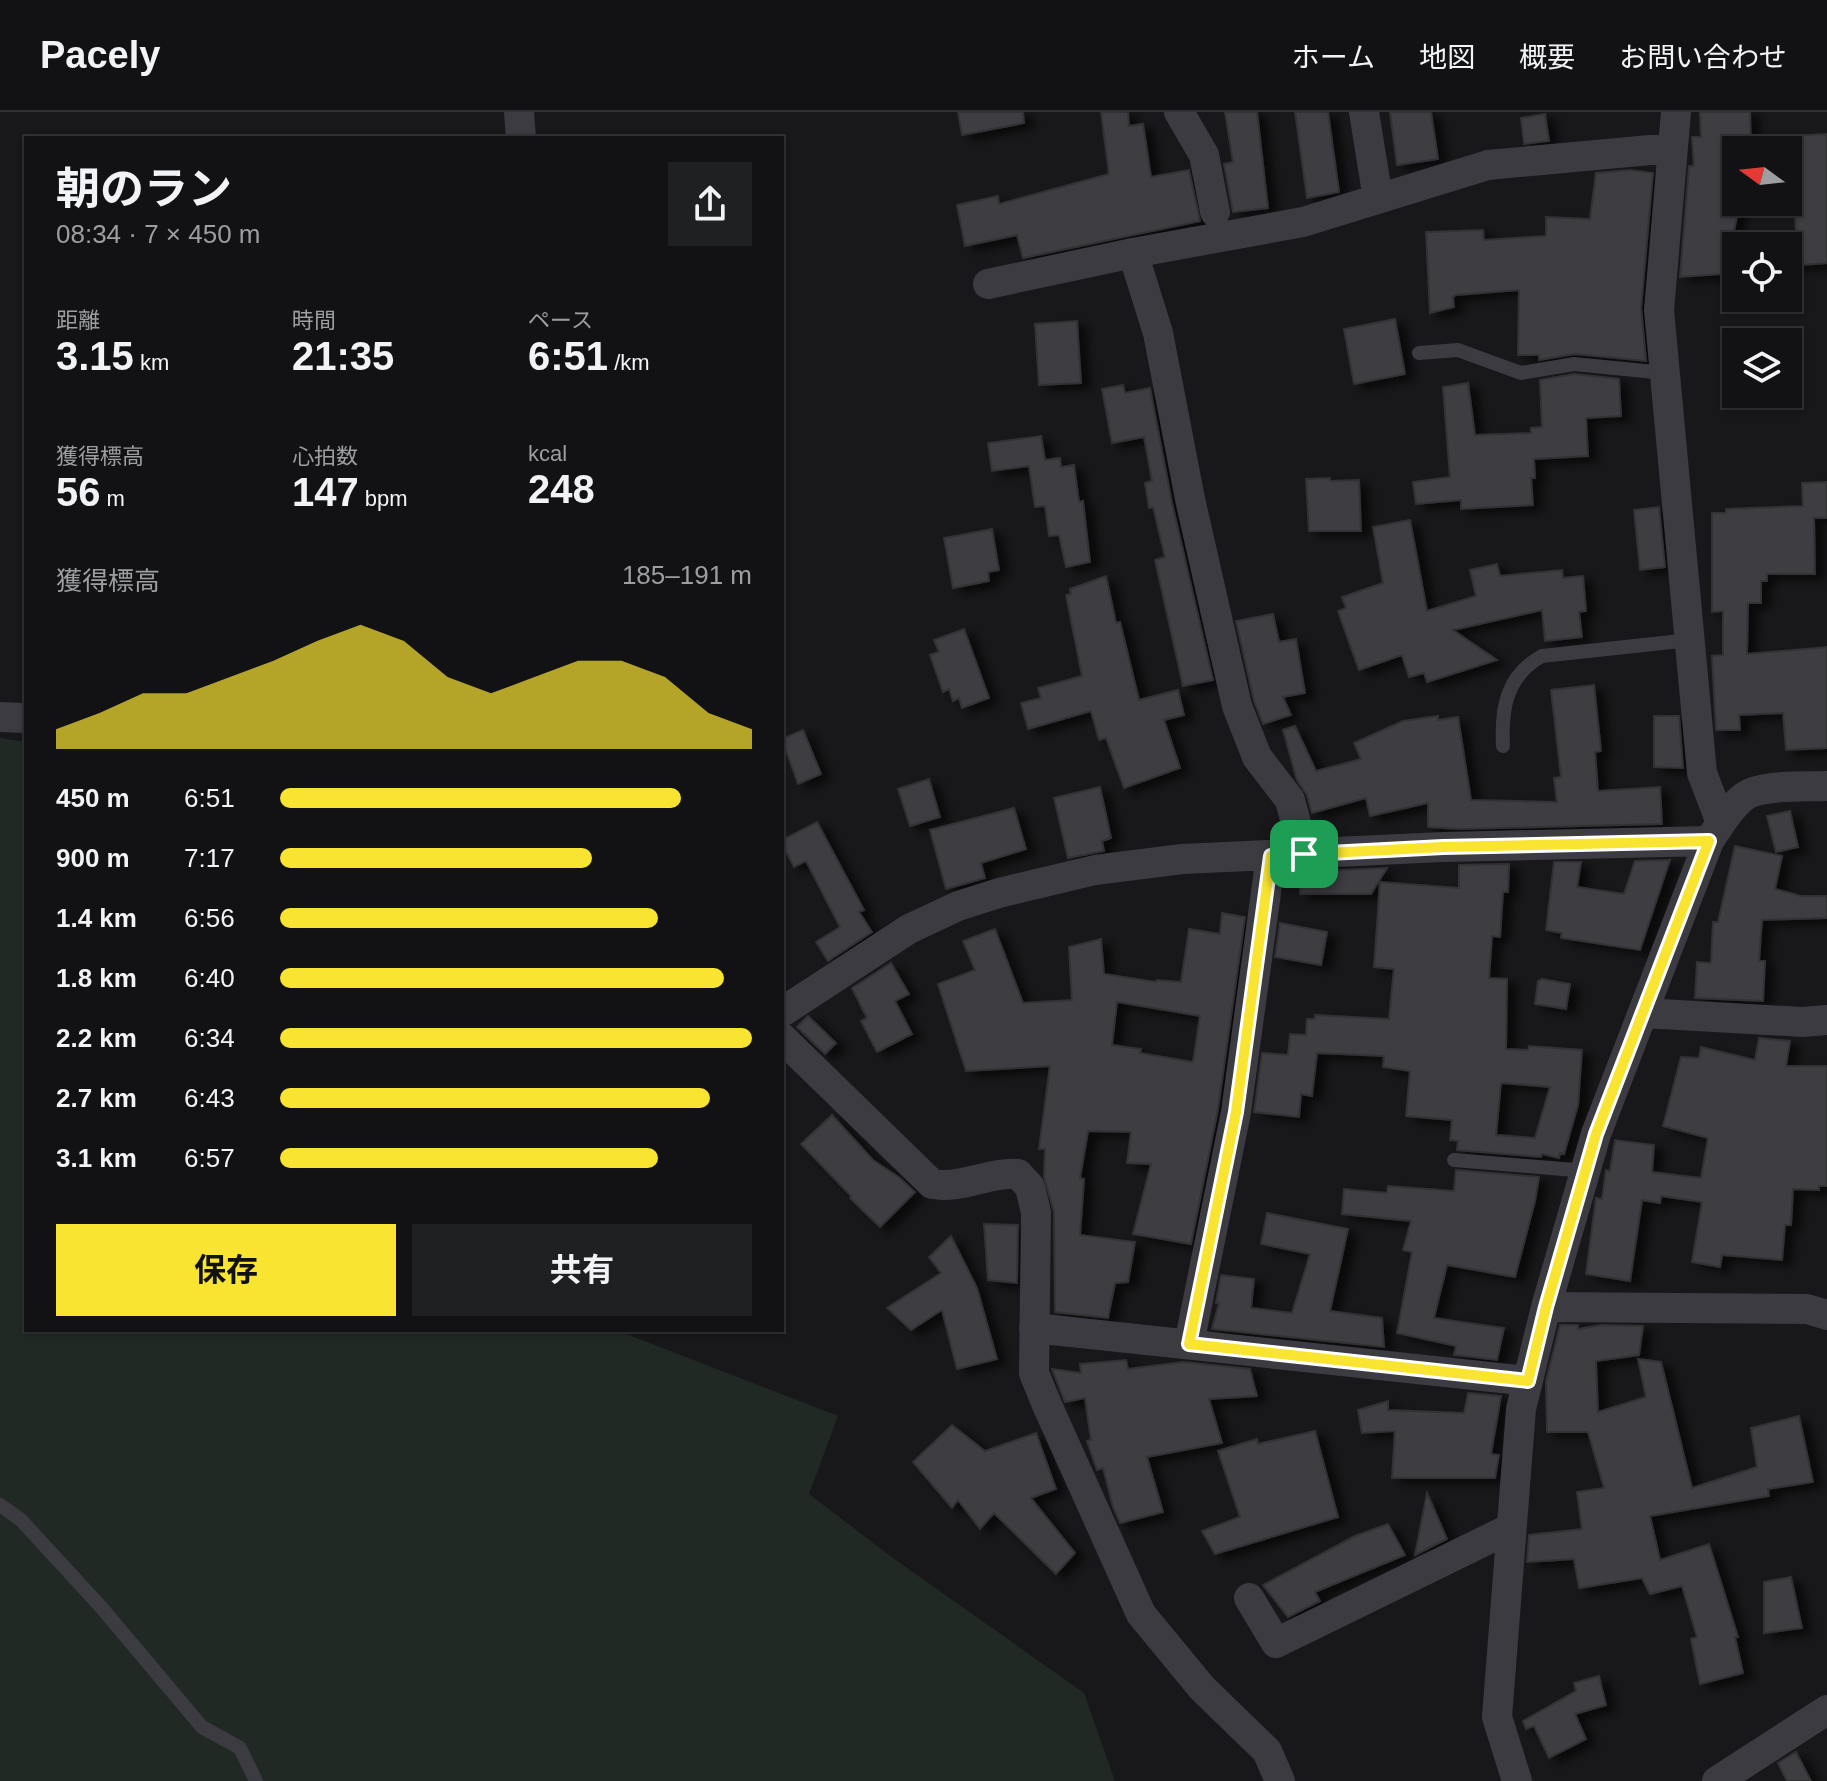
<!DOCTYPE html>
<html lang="ja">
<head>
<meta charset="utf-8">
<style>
	body { margin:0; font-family:Helvetica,"Noto Sans JP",sans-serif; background:#1f2022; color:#f1f3f6; height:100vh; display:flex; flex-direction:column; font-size:30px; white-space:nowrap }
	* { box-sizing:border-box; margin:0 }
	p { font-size:26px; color:#9c9ea0 }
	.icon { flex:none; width:44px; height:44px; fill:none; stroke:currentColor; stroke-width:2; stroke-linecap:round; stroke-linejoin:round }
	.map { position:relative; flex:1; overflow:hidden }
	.side { position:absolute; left:24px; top:24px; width:760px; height:1196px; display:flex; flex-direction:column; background:#121214; border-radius:0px; box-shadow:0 2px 6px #0004,0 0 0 2px #313234 }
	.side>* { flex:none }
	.needle { width:52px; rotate:285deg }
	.controls { position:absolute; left:1722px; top:24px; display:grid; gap:16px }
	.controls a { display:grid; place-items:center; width:80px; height:80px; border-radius:0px; background:#121214; box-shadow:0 2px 6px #0004,0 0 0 2px #313234; font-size:40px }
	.pin { position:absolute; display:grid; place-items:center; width:68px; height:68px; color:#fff; margin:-34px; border-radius:16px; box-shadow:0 4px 12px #0006 }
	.round { display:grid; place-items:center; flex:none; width:84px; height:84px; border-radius:0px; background:#1f2022 }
	.overview { display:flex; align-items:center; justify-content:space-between; height:136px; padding:0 32px }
	h1 { font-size:44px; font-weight:700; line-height:60px }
	.metrics { display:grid; grid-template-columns:repeat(3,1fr); gap:12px; height:136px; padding:8px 32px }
	.metrics div { display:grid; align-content:center }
	.metrics b { font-size:40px; font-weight:700 }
	.metrics small { font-size:22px; font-weight:400 }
	.metrics p { font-size:22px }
	.chart { height:224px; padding:16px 32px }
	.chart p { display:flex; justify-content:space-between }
	.chart svg { width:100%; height:144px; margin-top:8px; fill:#f9e431; opacity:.7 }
	.primary-button { display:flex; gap:16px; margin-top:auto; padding:16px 32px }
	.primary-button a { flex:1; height:92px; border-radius:0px; background:#f9e431; color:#111; font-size:32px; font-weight:700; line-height:92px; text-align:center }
	.primary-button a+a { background:#1f2022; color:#f1f3f6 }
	ul { padding:0 32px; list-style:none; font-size:26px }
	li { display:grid; grid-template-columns:128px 96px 1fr; align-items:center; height:60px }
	li i { height:20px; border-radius:10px; background:#f9e431 }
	header { display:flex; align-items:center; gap:48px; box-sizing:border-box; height:112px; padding:0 40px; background:#121214; border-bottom:2px solid #313234 }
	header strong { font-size:38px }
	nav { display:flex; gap:44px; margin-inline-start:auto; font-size:28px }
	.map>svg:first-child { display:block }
	.green { fill:#202923 }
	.building { fill:#3e3d42; stroke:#333236; stroke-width:2; fill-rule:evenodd; filter:url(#shadow) }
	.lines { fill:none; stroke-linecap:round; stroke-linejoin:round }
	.service { stroke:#3b3b41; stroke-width:14 }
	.minor { stroke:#3b3b41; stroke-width:30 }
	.route-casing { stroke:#fff; stroke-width:16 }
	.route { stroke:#f9e431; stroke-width:10 }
</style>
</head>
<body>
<header>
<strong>Pacely</strong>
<nav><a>ホーム</a><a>地図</a><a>概要</a><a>お問い合わせ</a></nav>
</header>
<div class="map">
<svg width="1827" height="1669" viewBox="0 0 1827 1669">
	<defs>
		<filter id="shadow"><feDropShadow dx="9" dy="5" stdDeviation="4" flood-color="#0009"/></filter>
	</defs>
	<rect width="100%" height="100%" fill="#18181a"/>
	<path class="green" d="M0,626L26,630V1218H616L838,1304L809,1382L893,1446L1084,1581L1115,1669H0Z"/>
	<path class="building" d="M958,0H1023L1024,11L962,23Z
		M1101,0H1128L1129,14L1143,12L1151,65L1189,58L1200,109L1023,146L1017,123L965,134L957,93L998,84L999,92L1109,62Z
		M1225,0H1257L1268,96L1233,100L1224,52L1233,50Z
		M1295,0H1328L1339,80L1307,86Z
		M1390,0H1431L1438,47L1397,53Z
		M1700,0H1750L1751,38H1736V90H1740L1731,133L1734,161L1680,165L1689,54H1694L1692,25H1701Z
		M1545,2L1549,29L1524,32L1521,6Z
		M1827,22V151L1788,154V120H1796L1792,45H1788V24Z
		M1630,58L1653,61L1641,196L1646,249L1575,242L1539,248V243H1518L1519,178L1456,183L1453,185L1454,195L1430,201L1426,120L1483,118L1484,128L1546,124V105L1590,107L1596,61Z
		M1395,207L1405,262L1354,272L1344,217Z
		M1077,209L1081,271L1039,273L1035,212Z
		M1574,262L1619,267L1621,304L1586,306L1588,344L1534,347L1535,366H1531L1533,393L1461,397V388L1416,392L1413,370L1450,365L1443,275L1468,271L1475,323L1531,321V316L1542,315L1540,268Z
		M1123,273L1125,281L1150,276L1172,391L1213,568L1183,574L1155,448L1165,445L1153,395L1149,396L1145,371L1152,369L1144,325L1112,331L1102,277Z
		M1041,324L1045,348L1060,346L1061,355L1074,353L1079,390L1083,389L1090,450L1066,455L1059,423L1049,424L1045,394L1035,395L1029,354L992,359L988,331Z
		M1330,366V369L1359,368L1361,419H1309L1306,367Z
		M1827,370V406H1814L1815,462H1767V469H1761V491H1748L1747,542L1827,535V636L1786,638L1783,601L1739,603L1740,618H1716L1712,544L1723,543V499L1712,500V401H1726V397L1803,394L1802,371Z
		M1659,395L1665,455L1640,458L1634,398Z
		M1410,408L1427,499L1476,484L1470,458L1497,452L1500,464L1562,458L1563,466L1583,464L1586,499L1579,500L1582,525L1545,529L1542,498L1453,518L1497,548L1427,570L1424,561L1409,565L1402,543L1359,558L1338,499L1346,496L1342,485L1383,471L1373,415Z
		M992,417L999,458L988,460L989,469L953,476L944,426Z
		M1106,464L1116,511L1120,510L1139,588L1178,578L1184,603L1164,608L1180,656L1124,676L1106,626L1099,628L1091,599L1028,617L1021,591L1041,586L1038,576L1082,564L1066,483L1071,482L1070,477Z
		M1273,502L1279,530L1296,527L1305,581L1283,585L1291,603L1263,612L1254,589L1236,509Z
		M964,517L989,586L962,596L959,586L953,589L949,577L943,580L930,543L939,540L934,528Z
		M1594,573L1601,639L1595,640L1598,679L1660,675L1662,712L1459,717L1428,715V691L1370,704L1366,686L1312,701L1307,683L1297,668L1283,618L1295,614L1316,659L1361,647L1354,631L1403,609L1438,604V608L1458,605L1471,688L1557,690L1554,666L1561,665L1551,578Z
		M1654,604H1679L1683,656L1654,655Z
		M803,618L821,662L798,672L782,627Z
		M929,667L940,705L910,714L898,677Z
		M1100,675L1111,726L1102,729L1104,739L1068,746L1054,686Z
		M1014,696L1026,737L981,751L985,766L946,777L930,718Z
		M1790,699L1798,735L1776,740L1767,704Z
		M817,710L864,798L859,800L872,820L828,849L816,830L840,815L806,749L794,755L782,732V728Z
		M1735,734L1782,744L1775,777L1801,784H1827V806L1762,808L1759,849H1765L1763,889L1695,886L1697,850L1711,851L1713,810H1718Z
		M1670,748L1640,838L1561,826L1562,821L1546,818L1554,750H1581L1577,775L1624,782L1635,749Z
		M1509,752L1508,780H1503L1500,825L1492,824L1489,866L1507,867L1506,937L1528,938L1529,934L1582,938L1578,993L1564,1042L1560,1041L1559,1046L1542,1042L1541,1045L1457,1038L1458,1029L1450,1028L1452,1008L1406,1004L1410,959L1383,955L1384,944L1317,941L1312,984L1301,982L1299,1005L1254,1000L1262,941L1288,943L1290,922L1306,923L1307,907H1315V903L1389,907L1394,857L1374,855L1380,770L1459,776V753ZM1501,971L1550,975L1535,1026L1496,1023Z
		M1387,756L1371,782H1300V760Z
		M1222,801L1245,805L1218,997L1191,1132L1133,1122L1151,1052L1127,1051L1131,1020L1088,1019L1080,1066L1084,1067L1080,1123L1135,1130L1128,1170L1115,1171L1108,1206L1055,1200L1054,1100L1044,1065L1045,1037H1039L1050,954L966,959L938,872L975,858L963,829L995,817L1023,891L1072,888L1069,835L1101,827L1104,862L1156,870L1157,868L1181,870L1189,817L1220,822ZM1117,890L1200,904L1193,950L1140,941L1141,937L1112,933Z
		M1280,811L1327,820L1321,853L1275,845Z
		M891,851L909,882L895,889L912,922L877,940L861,909L867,906L852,876Z
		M1542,867L1570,872L1566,897L1535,892L1538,869Z
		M808,904L836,931L825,942L797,915Z
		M1759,926L1790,929L1786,954H1827V1074H1819V1078L1793,1077L1791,1113H1785L1782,1148L1722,1143L1720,1155L1692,1150L1702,1090L1661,1084L1660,1091L1642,1088L1630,1169L1586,1162L1596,1086L1602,1087L1606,1058L1610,1059L1615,1028L1654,1033L1652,1060L1701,1066L1708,1026L1663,1014L1681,945L1699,946L1701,935L1755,948Z
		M832,1003L873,1048L900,1066L915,1080L880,1115L850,1086L851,1084L801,1032Z
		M1456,1058L1539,1065L1535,1089L1515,1165L1447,1153L1434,1206L1504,1216L1497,1248L1454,1243L1456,1234L1397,1221L1412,1140L1403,1138L1411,1109L1342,1102L1344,1077L1387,1081L1388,1074L1454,1079Z
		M1267,1101L1348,1117L1330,1199L1382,1206L1384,1235L1212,1217L1219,1191H1216L1221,1163L1254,1167L1251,1196L1292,1201L1310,1142L1261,1132Z
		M984,1112L1018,1113L1017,1171L988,1168Z
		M951,1124L977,1176L997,1247L957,1257L942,1198L911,1218L887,1196L941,1161L929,1145Z
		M1560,1213H1578V1217L1601,1213L1643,1214L1639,1243L1596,1249L1598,1300L1646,1285L1638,1247L1661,1250L1692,1376L1757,1355L1751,1316L1799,1304L1813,1370L1768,1377L1769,1384L1650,1404L1660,1448L1709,1432L1738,1525H1735L1743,1561L1700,1572L1691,1527L1697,1525L1682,1474L1650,1482L1642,1466L1579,1476L1574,1447L1527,1450L1529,1423L1582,1417L1577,1380L1604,1376L1588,1320H1547L1546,1269Z
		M1126,1248L1128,1257L1183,1250L1250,1257L1257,1284L1209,1287L1222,1331L1147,1345L1163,1400L1120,1411L1113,1395L1103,1356L1097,1358L1087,1329L1091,1328L1085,1286L1065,1290L1052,1257L1081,1261L1080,1252Z
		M1468,1281L1501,1284L1491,1342L1499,1343L1495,1366H1392L1395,1319L1362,1321L1358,1298L1388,1289V1298L1464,1301Z
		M952,1313L985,1339L1036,1321L1056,1377L1031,1386L1075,1441L1056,1462L994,1401L980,1417L958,1388L952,1396L913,1350Z
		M1315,1319L1338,1405L1215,1442L1202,1419L1240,1405L1218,1339L1257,1327L1258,1332Z
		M1427,1381L1447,1427L1415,1443Z
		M1388,1412L1405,1443L1315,1480L1320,1489L1288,1505L1263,1473L1355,1424Z
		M1791,1465L1802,1516L1764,1521V1470Z
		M1599,1564L1606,1593L1575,1602L1586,1627L1549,1646L1534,1614L1526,1617L1523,1609L1576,1579L1574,1571Z
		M1796,1640L1811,1669H1787L1778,1651Z"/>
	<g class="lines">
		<path class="service" d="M1419,241L1458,238L1521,261L1574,252L1665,261
			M1503,634C1501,597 1506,564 1542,544L1690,528
			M1454,1048L1586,1059
			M0,1393L21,1408L101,1495L202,1615L240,1636L256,1669"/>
		<path class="minor" d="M519,0L521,26
			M1179,0L1204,43L1215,100
			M1364,0L1378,87
			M1676,0L1659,198L1702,661L1721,711
			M1133,141L1158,221L1190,387L1237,594L1257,645L1290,688L1304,742
			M988,172L1133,141L1303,110L1488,53L1672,36
			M0,605L26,606
			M782,900L909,817L958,794L999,781L1095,758L1182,747L1443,735L1709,729
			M1643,901L1803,910L1827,908
			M782,926L932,1072C962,1077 989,1060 1018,1062L1030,1075L1036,1100L1034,1261L1047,1293L1141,1502L1202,1576L1267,1639L1280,1669
			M1546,1195L1807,1197L1827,1203
			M1034,1216L1528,1269
			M1189,1232L1236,1000L1271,744
			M1249,1486L1276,1531L1511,1416
			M1517,1669L1497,1605L1521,1297L1546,1195L1596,1022L1709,729C1719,714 1730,695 1745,684C1762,672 1806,675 1827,674
			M1717,1669L1827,1598"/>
	</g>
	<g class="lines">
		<g class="route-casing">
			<path id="route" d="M1709,729L1596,1022L1546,1195L1528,1269L1189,1232L1236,1000L1271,744L1443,735Z"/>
		</g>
		<use href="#route" class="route"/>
	</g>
</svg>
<div class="controls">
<a><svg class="needle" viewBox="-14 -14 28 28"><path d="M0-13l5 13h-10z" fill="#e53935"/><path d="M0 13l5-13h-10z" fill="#9c9ea0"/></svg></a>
<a><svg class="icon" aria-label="locate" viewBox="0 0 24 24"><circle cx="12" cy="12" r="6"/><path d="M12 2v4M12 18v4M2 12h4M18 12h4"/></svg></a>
<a><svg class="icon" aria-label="layers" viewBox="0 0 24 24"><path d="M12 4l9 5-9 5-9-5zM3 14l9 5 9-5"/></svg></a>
</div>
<div class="pin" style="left:1304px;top:742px;background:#1e9e55"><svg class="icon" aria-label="arrive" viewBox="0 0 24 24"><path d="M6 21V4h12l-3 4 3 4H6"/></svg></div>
<section class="side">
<div class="overview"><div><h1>朝のラン</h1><p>08:34 · 7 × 450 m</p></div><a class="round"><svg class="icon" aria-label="share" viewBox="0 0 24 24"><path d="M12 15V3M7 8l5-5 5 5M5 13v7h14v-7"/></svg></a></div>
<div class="metrics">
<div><p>距離</p><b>3.15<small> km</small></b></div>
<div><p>時間</p><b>21:35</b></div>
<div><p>ペース</p><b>6:51<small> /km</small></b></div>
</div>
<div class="metrics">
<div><p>獲得標高</p><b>56<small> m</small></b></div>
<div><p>心拍数</p><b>147<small> bpm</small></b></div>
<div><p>kcal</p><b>248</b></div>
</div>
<div class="chart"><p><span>獲得標高</span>185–191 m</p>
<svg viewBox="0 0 160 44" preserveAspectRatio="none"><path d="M0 44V38L10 33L20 27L30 27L40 22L50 17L60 11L70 6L80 11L90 22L100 27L110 22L120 17L130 17L140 22L150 33L160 38V44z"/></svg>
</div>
<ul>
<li><b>450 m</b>6:51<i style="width:85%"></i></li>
<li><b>900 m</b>7:17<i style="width:66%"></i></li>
<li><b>1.4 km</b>6:56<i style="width:80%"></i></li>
<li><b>1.8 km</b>6:40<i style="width:94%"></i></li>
<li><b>2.2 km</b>6:34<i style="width:100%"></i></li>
<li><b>2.7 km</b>6:43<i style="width:91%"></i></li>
<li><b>3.1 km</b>6:57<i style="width:80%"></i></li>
</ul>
<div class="primary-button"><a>保存</a><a>共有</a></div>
</section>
</div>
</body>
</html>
